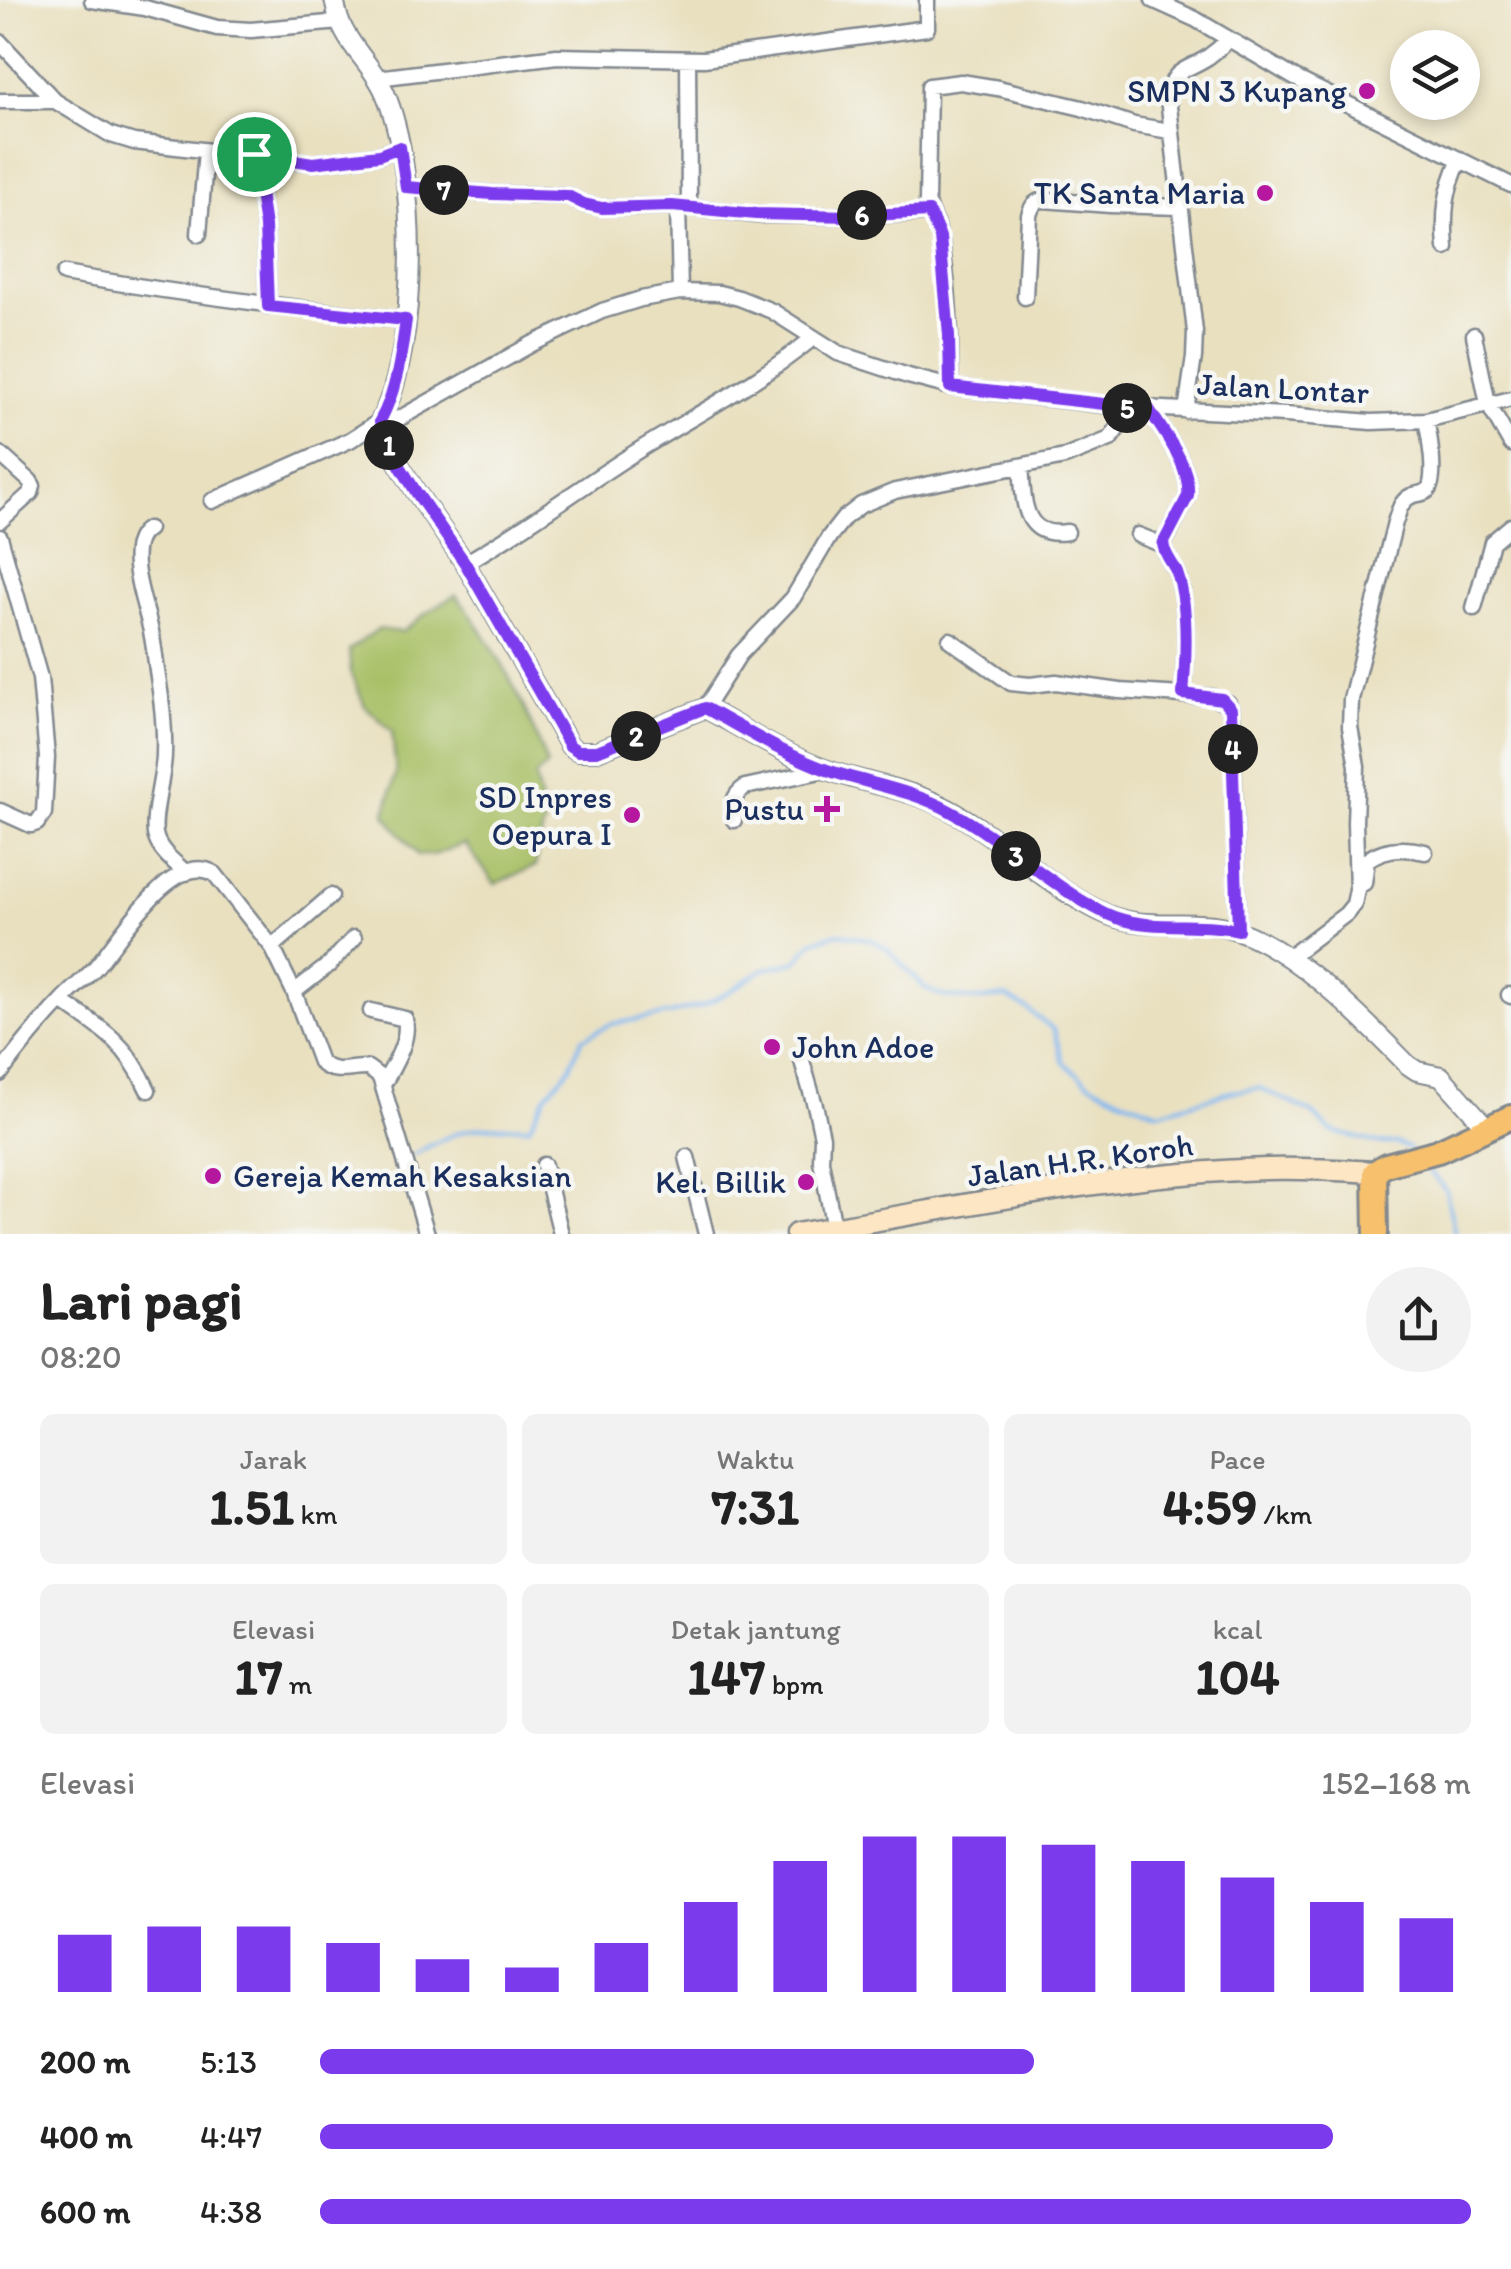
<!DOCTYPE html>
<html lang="id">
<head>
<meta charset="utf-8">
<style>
	body { margin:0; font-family:Itim,sans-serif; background:#f2f2f2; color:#222; height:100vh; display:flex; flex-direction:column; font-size:38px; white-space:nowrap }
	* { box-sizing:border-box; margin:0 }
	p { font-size:32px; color:#767676 }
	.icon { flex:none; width:55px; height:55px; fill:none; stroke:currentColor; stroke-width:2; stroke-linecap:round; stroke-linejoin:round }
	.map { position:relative; height:1234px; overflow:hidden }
	.panel { display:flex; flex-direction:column; background:#fff; flex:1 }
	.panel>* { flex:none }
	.fabs { position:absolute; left:1390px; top:30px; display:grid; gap:20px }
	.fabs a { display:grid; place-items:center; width:90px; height:90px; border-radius:50%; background:#fff; box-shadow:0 5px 15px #0003; font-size:50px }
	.pin { position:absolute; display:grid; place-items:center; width:85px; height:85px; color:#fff; margin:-42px; border:5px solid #fff; border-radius:50%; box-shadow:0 2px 10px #0007 }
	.km { position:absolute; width:50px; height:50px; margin:-25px; border-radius:50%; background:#222; color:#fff; font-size:28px; line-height:50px; text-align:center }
	.round { display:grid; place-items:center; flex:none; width:105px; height:105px; border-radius:52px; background:#f2f2f2 }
	.headline { display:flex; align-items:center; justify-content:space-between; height:170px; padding:0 40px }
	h1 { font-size:55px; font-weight:700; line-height:75px }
	.figures { display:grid; grid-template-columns:repeat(3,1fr); gap:15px; height:170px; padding:10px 40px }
	.figures div { display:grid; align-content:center; border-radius:15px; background:#f2f2f2; text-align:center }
	.figures b { font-size:50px; font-weight:700 }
	.figures small { font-size:28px; font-weight:400 }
	.figures p { font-size:28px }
	.chart { height:280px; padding:20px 40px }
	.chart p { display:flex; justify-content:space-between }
	.chart svg { width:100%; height:180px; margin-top:10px; stroke:#7c3aed; stroke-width:6 }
	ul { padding:0 40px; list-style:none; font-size:32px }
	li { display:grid; grid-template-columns:160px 120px 1fr; align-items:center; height:75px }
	li i { height:25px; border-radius:12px; background:#7c3aed }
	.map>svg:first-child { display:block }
	.green { fill:#a9c066; stroke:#627862; stroke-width:2.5 }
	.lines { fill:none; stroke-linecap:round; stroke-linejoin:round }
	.stream { stroke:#80b7f0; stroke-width:4 }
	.minor-casing { stroke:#82888e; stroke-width:19 }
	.tertiary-casing { stroke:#82888e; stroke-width:22 }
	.secondary-casing { stroke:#82888e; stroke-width:25 }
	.primary-casing { stroke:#82888e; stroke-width:28 }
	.minor { stroke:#fff; stroke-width:14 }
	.tertiary { stroke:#fff; stroke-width:18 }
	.secondary { stroke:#fce6c4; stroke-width:20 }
	.primary { stroke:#f7c06c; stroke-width:22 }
	.route-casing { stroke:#fff; stroke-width:20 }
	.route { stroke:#7c3aed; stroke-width:12 }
	.poi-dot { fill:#b5179e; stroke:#f6f6f2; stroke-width:4 }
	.labels { text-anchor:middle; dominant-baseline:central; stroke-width:9; stroke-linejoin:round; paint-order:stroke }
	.poi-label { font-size:32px; fill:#1b2f5e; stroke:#f6f6f2; text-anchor:end }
	.street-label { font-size:32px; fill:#1b2f5e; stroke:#f6f6f2 }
</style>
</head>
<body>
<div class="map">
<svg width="1511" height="1234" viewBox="0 0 1511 1234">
	<rect width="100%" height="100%" fill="#f6f6f2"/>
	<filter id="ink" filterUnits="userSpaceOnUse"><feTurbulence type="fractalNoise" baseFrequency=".01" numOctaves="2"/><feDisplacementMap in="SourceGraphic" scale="20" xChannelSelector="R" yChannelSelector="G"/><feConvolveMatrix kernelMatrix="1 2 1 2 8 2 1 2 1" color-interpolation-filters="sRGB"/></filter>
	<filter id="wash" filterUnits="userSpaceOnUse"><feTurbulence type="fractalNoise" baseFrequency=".0048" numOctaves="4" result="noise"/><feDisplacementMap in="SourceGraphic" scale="40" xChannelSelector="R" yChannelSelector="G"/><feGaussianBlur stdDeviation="2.25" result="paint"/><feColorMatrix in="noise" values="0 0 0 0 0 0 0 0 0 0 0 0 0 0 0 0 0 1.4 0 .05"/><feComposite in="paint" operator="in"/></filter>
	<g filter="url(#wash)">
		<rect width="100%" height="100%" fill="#e9e0bf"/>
		<path class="green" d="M456,595C496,646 526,704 547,766L535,777L545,821L537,851L536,866L495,884L465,844L433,855H418L385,815L396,772L392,731L365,706L351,674L349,650L378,629L402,632L425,614Z"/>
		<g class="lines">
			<path class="stream" d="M415,1154C460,1128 476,1124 529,1127L546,1095L569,1069L582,1039L611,1024L670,1014L703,1005L729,992L762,970L797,961L812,942L838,933L871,940L886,948L925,988L942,996L976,1000L1006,997L1027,1009L1054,1030L1063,1062L1089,1083L1122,1099L1160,1112L1230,1092L1260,1088L1312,1113L1331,1131L1377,1143H1396L1410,1149
				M1423,1163L1446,1191L1455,1234"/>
		</g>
	</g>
	<g filter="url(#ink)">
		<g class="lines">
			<g class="minor-casing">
				<path id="minor" d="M92,0L145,8L217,28L251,30L340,22
					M1153,0L1195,19L1295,78L1511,185
					M0,42L55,101L111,135L134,142L313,163L379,155L400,147
					M688,60L689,207
					M377,78L557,56L704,59L927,28V0
					M0,101H55
					M254,154L265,226L268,306
					M406,187L493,194L568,196L584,204L602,208L678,206
					M199,234L206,151
					M1446,248C1443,213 1445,192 1460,159
					M64,274C178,294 291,308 406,320
					M680,292L678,206L756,215L851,216L929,213
					M1025,297L1029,215C1032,206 1034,202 1043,200L1110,205L1180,207
					M1474,335L1488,404L1511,444
					M950,387C951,341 949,283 940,238C938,225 929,215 927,202L929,86L961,82L998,88L1082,108L1134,125L1170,131
					M1149,409C1164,434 1191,465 1188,496L1163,545
					M1186,411L1194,357L1195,332L1168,98C1173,67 1185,72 1208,57C1215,52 1222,46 1228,40
					M0,454L30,481L33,486L31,493L0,521
					M1021,466C1024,498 1021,539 1067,532
					M212,501L350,440L380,421L400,418L532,344L602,311L641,299L680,292L719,293L739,298L772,311L838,353L908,376L950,387L1122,407L1286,415L1371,422L1426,420L1511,399
					M148,529C122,544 144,600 149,623C154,641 155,659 158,677C162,702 165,728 164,754C164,777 150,820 156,838C161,853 176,863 186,873
					M1138,535L1163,545C1165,556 1173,563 1177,573C1189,606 1186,660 1183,695
					M0,537L40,678L47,757L44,813L37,823L31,825L0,811
					M465,563C525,529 580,487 639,450C697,414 759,382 813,338
					M1474,608L1492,542L1511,526
					M950,640L1011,683L1030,685L1056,682L1120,691L1212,697L1228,703L1231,709L1232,719L1238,930
					M705,708L739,655L793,598L829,537L844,518L861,505L895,491L1065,457L1110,439L1119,426L1122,407
					M734,820C733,804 732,796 745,787L825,770
					M1364,883L1367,860C1384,847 1405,847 1425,852
					M272,947L331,896
					M1288,958L1346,914L1354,904L1357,890L1355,822L1357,766L1350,727L1351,699L1395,522C1399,512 1400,501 1411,496C1416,494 1422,494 1427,491C1438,482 1429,433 1426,420
					M294,992L330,964L354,938
					M1509,995L1511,996
					M61,1001C102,1028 127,1043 148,1090
					M371,1011L405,1019C410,1040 394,1065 384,1083
					M802,1061L816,1109L822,1137L821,1161L834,1228
					M0,1074C19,1049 39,1024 60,1002C71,990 84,980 94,969C117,944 173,847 215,874L272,947L294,992L320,1062C334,1076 351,1067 368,1068L380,1077L427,1234
					M687,1157L706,1234
					M544,1165L561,1234"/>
			</g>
			<g class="tertiary-casing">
				<path id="tertiary" d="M334,0C336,7 337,15 340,22C350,48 374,67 385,93C418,170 420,347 380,421L391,451L416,492L465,563L570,746L578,751H597L705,708C744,729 784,755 827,770C867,784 911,789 950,810C1005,840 1050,890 1108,915C1145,930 1183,919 1221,926C1286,939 1362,1018 1408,1065L1417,1071L1441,1076L1487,1128"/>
			</g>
			<g class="secondary-casing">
				<path id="secondary" d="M796,1234C952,1209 1109,1173 1267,1169C1303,1168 1339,1170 1375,1172"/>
			</g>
			<g class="primary-casing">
				<path id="primary" d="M1376,1234L1375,1172L1386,1165L1438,1151L1511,1117"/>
			</g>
			<use href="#minor" class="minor"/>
			<use href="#tertiary" class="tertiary"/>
			<use href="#secondary" class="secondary"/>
			<use href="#primary" class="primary"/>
		</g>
	</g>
	<g class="lines" filter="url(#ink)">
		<g class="route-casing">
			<path id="route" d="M400,147L406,187L492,194L568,196L584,204L602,208L672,206L756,214L851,216L929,212L940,237L949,335L950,387L1149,409C1164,434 1191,465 1188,496L1163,544C1165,556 1173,563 1177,573C1189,606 1186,660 1183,694L1222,699L1231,709L1238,930C1198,921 1156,931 1117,918C1102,913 1089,905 1076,897C1033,870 995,835 950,811C912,790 868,784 827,770C785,755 744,729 705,708L597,751H578L570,746L465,563L416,492L391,451L380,421C397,390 401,355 406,320L268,306L265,226L254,154L313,163L379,155Z"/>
		</g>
		<use href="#route" class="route"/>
	</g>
	<g class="poi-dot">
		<circle cx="1367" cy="91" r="10"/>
		<circle cx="1265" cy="193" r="10"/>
		<path d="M822 794h10v10h10v10h-10v10h-10v-10h-10v-10h10z"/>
		<circle cx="632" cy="815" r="10"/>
		<circle cx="772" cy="1047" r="10"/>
		<circle cx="213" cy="1176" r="10"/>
		<circle cx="806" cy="1182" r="10"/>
	</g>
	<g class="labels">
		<g class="poi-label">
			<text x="1347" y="91">SMPN 3 Kupang</text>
			<text x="1245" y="193">TK Santa Maria</text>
			<text x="612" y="797">SD Inpres<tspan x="612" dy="37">Oepura I</tspan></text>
			<text x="804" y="809">Pustu</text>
			<text x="792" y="1047" text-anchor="start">John Adoe</text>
			<text x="233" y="1176" text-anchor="start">Gereja Kemah Kesaksian</text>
			<text x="786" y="1182">Kel. Billik</text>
		</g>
		<g class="street-label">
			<text transform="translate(1283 388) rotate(3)">Jalan Lontar</text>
			<text transform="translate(1080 1160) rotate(-8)">Jalan H.R. Koroh</text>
		</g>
	</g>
</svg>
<div class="fabs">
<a><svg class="icon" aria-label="layers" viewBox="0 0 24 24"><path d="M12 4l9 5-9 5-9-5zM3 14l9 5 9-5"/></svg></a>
</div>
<div class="pin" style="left:254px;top:154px;background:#1e9e55"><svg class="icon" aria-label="arrive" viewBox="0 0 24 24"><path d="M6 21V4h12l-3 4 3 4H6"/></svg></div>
<b class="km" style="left:389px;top:445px">1</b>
<b class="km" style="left:636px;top:736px">2</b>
<b class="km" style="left:1016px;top:856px">3</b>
<b class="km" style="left:1233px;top:749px">4</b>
<b class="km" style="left:1127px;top:408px">5</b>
<b class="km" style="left:862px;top:215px">6</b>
<b class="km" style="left:444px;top:190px">7</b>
</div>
<section class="panel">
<div class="headline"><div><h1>Lari pagi</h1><p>08:20</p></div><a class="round"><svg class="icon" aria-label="share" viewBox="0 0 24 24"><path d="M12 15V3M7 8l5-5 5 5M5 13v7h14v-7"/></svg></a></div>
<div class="figures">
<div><p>Jarak</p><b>1.51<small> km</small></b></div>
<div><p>Waktu</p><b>7:31</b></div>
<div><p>Pace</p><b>4:59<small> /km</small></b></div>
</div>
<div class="figures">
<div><p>Elevasi</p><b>17<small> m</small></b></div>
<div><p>Detak jantung</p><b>147<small> bpm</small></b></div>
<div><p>kcal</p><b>104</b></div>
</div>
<div class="chart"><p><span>Elevasi</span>152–168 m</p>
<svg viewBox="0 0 160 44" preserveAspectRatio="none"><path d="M5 44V30M15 44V28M25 44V28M35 44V32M45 44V36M55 44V38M65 44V32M75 44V22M85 44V12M95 44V6M105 44V6M115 44V8M125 44V12M135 44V16M145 44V22M155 44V26"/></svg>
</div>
<ul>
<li><b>200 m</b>5:13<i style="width:62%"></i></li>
<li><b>400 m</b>4:47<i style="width:88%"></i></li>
<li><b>600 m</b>4:38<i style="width:100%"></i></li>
</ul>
</section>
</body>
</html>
